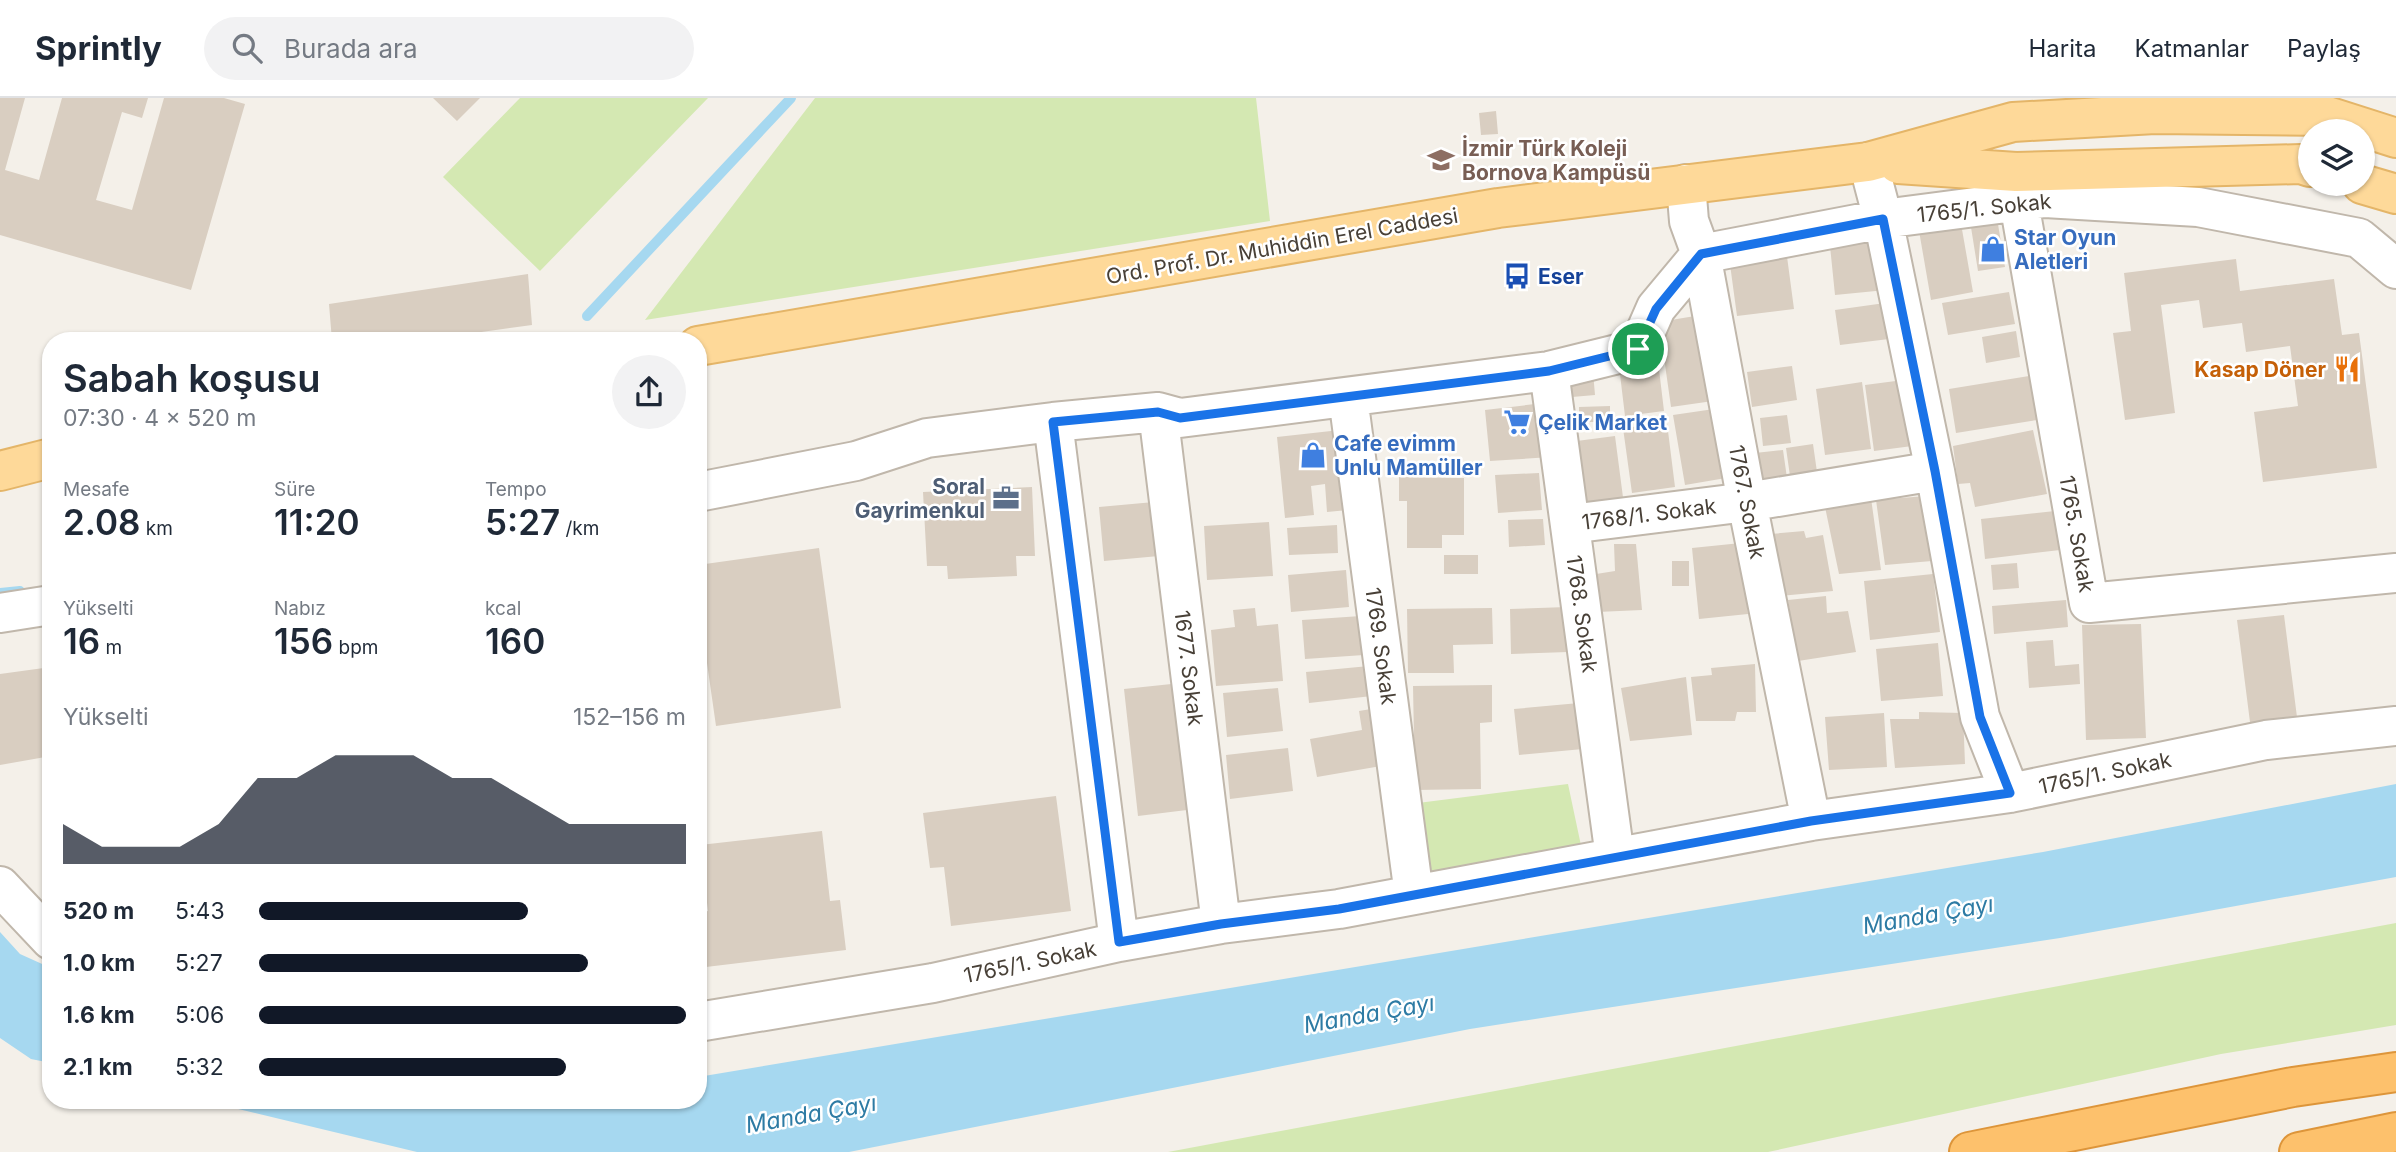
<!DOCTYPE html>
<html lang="tr">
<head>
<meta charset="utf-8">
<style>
	body { margin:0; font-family:Inter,sans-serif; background:#f2f2f3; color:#1f2937; height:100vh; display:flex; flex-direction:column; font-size:26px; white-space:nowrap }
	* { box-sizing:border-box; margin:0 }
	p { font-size:23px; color:#747a83 }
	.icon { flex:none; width:38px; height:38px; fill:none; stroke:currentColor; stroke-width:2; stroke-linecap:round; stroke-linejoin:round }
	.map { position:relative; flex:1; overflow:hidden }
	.sheet { position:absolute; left:42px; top:234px; width:665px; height:777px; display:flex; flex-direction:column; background:#fff; border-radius:28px; box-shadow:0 2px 5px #0004 }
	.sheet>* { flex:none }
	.controls { position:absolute; left:2298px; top:21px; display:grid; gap:14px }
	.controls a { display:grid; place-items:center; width:77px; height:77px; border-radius:50%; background:#fff; box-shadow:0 2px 5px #0004; font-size:35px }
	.pin { position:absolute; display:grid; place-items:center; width:60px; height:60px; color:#fff; margin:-30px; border:4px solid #fff; border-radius:50%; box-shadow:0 2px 7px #0007 }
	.round { display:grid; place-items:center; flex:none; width:74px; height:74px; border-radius:37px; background:#f2f2f3 }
	.summary { display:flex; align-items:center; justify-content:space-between; height:119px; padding:0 21px }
	h1 { font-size:38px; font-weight:600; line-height:52px }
	.stats { display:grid; grid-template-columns:repeat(3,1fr); gap:10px; height:119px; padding:7px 21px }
	.stats div { display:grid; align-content:center }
	.stats b { font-size:35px; font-weight:600 }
	.stats small { font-size:19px; font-weight:400 }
	.stats p { font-size:19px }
	.chart { height:196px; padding:14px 21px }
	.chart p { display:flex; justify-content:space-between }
	.chart svg { width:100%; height:126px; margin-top:7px; fill:#111827; opacity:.7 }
	ul { padding:0 21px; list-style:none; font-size:23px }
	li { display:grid; grid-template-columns:112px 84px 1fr; align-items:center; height:52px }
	li i { height:18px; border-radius:9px; background:#111827 }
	header { display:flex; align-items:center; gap:42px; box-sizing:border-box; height:98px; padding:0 35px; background:#fff; border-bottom:2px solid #e0e1e3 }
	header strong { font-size:33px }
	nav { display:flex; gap:38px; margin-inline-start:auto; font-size:24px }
	.search { width:490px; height:63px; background:#f2f2f3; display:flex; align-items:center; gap:18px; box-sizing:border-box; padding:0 24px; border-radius:38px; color:#747a83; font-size:26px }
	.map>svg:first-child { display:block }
	.green { fill:#d4e8b2 }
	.water { fill:#a6d8f0 }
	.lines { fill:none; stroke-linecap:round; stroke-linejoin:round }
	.stream { stroke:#a6d8f0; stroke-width:10 }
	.building { fill:#d9cec1 }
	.minor-casing { stroke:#c0b7ab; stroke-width:42 }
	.major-casing { stroke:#e4b568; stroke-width:42 }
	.highway-casing { stroke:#dd953a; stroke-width:42 }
	.minor { stroke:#fff; stroke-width:38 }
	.major { stroke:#fed999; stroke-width:38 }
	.highway { stroke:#fdc16c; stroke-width:38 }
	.route-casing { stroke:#fff; stroke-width:14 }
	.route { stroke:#1a73e8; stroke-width:9 }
	.labels { text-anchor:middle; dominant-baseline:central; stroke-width:5; stroke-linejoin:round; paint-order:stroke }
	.education-label { font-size:21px; font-weight:bold; fill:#785e54; stroke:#fff; text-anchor:start }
	.street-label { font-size:21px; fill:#484037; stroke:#fff }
	.shop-label { font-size:21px; font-weight:bold; fill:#366cbe; stroke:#fff; text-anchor:start }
	.transit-label { font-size:21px; font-weight:bold; fill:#164399; stroke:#fff; text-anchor:start }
	.food-label { font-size:21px; font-weight:bold; fill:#c56008; stroke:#fff; text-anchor:end }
	.service-label { font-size:21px; font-weight:bold; fill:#4e5e75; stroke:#fff; text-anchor:end }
	.water-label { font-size:23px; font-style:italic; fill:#2d7ba4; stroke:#fff }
</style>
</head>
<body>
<header>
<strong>Sprintly</strong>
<div class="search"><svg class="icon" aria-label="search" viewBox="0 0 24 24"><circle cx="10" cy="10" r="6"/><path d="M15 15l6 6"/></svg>Burada ara</div>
<nav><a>Harita</a><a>Katmanlar</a><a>Paylaş</a></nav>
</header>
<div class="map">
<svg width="2396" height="1054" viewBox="0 0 2396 1054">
	<rect width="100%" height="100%" fill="#f4f0e9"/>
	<path class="green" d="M520,0H708L540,173L443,79Z
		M815,0H1256L1270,123L645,222Z
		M1568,686L1583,757L1433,781L1418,705Z
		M2396,825V927L2221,956L1768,1054H1168Z"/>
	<path class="water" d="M2396,686V779L2060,840L1470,931L849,1054H417L205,1003H698V979L2043,754Z
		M0,834L20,856L51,870V965L31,961L0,940Z"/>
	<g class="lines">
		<path class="stream" d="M587,218L791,0
			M0,495L20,493"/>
	</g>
	<path class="building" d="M0,0H25L5,72L39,82L62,0H148L142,20L122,14L96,102L132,112L164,0H224L245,6L191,192L0,137Z
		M433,0H480L457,23Z
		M1496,13L1498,36L1481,37L1479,15Z
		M1960,120L1973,194L1931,202L1918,127Z
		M1997,120L2005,169L1978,173L1970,123Z
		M1881,141L1886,192L1835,197L1830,148Z
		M1786,151L1794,211L1737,218L1729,159Z
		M2236,161L2240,193L2334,181L2342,237L2359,235L2377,370L2263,384L2254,314L2298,308L2290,248L2246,254L2242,225L2203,230L2199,202L2161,207L2175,315L2125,322L2113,235L2131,233L2124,175Z
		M528,176L532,227L417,243H332L329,206Z
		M2009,194L2015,226L1948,237L1942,205Z
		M1885,205L1889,241L1840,247L1835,212Z
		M1701,217L1713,303L1671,309L1659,224Z
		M2016,233L2020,259L1986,265L1982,239Z
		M1658,263L1664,313L1625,318L1619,268Z
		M1792,268L1797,302L1752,309L1747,274Z
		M1593,274L1595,297L1572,299L1570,276Z
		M2029,278L2037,322L1956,335L1949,291Z
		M1911,281L1920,347L1874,353L1865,287Z
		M1862,284L1871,351L1825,357L1816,291Z
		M1544,305L1551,359L1490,363L1485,312Z
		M1610,308V324H1579V309Z
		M1714,311L1726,380L1685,387L1673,317Z
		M1787,317L1791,345L1763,348L1760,320Z
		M1667,325L1675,389L1632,395L1623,330Z
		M1340,332L1348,412L1327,414L1325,386L1311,388L1314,417L1285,420L1277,339Z
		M2033,332L2047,396L1975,409L1970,385L1958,386L1953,348Z
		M1615,338L1624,407L1578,413L1569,344Z
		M1813,346L1817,374L1790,378L1786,350Z
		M1783,352L1787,380L1759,383L1755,355Z
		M1539,375L1542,412L1498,415L1495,377Z
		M1399,379L1464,380V437H1442V450H1407V403H1399Z
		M1032,389L1035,458H1016L1017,478L948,481L947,468H927L923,394Z
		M1926,398L1932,463L1885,467L1876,402Z
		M1871,400L1881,472L1839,476L1825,409Z
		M1154,404L1159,458L1104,463L1099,409Z
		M2055,413L2060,452L1985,461L1981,421Z
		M1543,421L1545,447L1509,449L1508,422Z
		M1269,424L1273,478L1207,482L1204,428Z
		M1337,427L1338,455L1289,457L1287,430Z
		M1804,433L1806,440L1823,437L1833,493L1780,498L1771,436Z
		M1741,445L1748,516L1699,521L1692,450Z
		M1614,446H1636L1642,512L1597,514L1590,477L1615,473Z
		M819,450L841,610L716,628L698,502V467Z
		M1444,457H1478V476H1444Z
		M1672,463H1689V488H1672Z
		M2017,465L2019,490L1993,492L1991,467Z
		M1346,472L1349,509L1291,514L1288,477Z
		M1933,476L1940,534L1870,542L1864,483Z
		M1826,498L1827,515L1848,513L1856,554L1798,563L1788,502Z
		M2066,502L2068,529L1994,536L1992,508Z
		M1567,509L1568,554L1511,556L1510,511Z
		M1255,510L1257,528L1278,526L1283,583L1216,588L1211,532L1235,529L1233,512Z
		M1492,510L1493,546L1453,547L1454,575H1408L1407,511Z
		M2284,517L2298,627L2251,632L2237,522Z
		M1361,518L1364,557L1305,561L1302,522Z
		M2141,526L2146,640L2086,642L2082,527Z
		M2053,542L2055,568L2079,566L2080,586L2029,590L2026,544Z
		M1938,545L1943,598L1881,603L1876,551Z
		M1755,566L1756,614H1737L1735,623H1696L1691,579L1712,577L1711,570Z
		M1369,568L1372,598L1309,605L1306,574Z
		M51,569V658L0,667V576Z
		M1686,579L1692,637L1630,643L1621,590Z
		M1181,585L1195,711L1138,718L1124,591Z
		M1492,587V624L1480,625L1481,691L1415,692L1413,588Z
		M1278,590L1283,633L1227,639L1223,595Z
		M1579,605L1583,651L1519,657L1514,611Z
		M1377,610L1387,667L1317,679L1310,641L1362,632L1359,613Z
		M1919,614L1963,615L1965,666L1895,670L1890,621H1919Z
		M1884,615L1887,669L1829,672L1825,619Z
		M1288,650L1293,693L1230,701L1226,657Z
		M1056,698L1071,813L951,828L944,769L930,770L923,715Z
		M822,733L830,803L840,802L846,852L706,869L700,815L708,813L700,747Z"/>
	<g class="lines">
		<g class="minor-casing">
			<path id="minor" d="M1868,64L1883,121L1935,373L1980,619L2010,695
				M1686,86L1689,123L1701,156L1747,404L1811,723
				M2019,104L2089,505L2396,475
				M1549,273L1615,759
				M1348,299L1414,797
				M1158,314L1221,826
				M1053,324L1119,844
				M698,394L856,363L927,340L1053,324L1158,314L1180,320L1549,273L1638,251L1656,210L1701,156L1883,121L2045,100L2198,109L2359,140L2396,171
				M1570,426L1747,404L1935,373
				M0,515L51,507
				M0,788L51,842
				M698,924L933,885L1119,844L1221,826L1339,811L1811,723L2010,695L2266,642L2396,628"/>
		</g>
		<g class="major-casing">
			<path id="major" d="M1898,66L2016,74L2301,66L2310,69
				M2362,86L2396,96
				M698,248L1498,110L1868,64L2013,24L2155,16L2327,18L2396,40
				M0,373L51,360"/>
		</g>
		<g class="highway-casing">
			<path id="highway" d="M1969,1054L2293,989L2396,974
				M2299,1054L2396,1034"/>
		</g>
		<use href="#minor" class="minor"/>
		<use href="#major" class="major"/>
		<use href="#highway" class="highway"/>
	</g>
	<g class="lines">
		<g class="route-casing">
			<path id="route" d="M1883,121L1935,373L1980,619L2010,695L1811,723L1339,811L1221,826L1119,844L1053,324L1158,314L1180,320L1549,273L1638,251L1656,211L1701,156Z"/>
		</g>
		<use href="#route" class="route"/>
	</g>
	<defs>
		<g id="school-bare" transform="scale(2.1)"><path d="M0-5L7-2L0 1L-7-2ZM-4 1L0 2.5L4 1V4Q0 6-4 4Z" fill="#8d6e63" stroke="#fff" stroke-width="2.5" paint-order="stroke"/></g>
		<g id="shop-bare" transform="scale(2.1)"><path d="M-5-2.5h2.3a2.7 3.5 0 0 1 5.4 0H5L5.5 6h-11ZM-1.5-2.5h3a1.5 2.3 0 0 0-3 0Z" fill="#3f7fe0" stroke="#fff" stroke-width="2.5" paint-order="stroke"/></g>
		<g id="bus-bare" transform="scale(2.1)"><path d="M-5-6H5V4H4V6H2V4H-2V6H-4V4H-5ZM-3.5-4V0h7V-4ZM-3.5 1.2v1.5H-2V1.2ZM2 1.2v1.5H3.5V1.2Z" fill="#1a4fb4" stroke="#fff" stroke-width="2.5" paint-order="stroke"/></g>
		<g id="restaurant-bare" transform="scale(2.1)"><path d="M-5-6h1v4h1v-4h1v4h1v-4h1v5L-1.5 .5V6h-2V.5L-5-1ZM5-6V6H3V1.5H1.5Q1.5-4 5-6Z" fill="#e8710a" stroke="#fff" stroke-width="2.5" paint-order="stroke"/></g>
		<g id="supermarket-bare" transform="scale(2.1)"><path d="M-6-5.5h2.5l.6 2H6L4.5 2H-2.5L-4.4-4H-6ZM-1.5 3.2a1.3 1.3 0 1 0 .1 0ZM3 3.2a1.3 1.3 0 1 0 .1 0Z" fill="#3f7fe0" stroke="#fff" stroke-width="2.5" paint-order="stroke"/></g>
		<g id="office-bare" transform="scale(2.1)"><path d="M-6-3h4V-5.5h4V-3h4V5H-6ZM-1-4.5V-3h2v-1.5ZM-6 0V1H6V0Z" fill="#5c6f8a" stroke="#fff" stroke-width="2.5" paint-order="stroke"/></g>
	</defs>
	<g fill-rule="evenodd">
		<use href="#school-bare" x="1441" y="62"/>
		<use href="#shop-bare" x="1993" y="151"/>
		<use href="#bus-bare" x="1517" y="178"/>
		<use href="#restaurant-bare" x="2347" y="271"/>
		<use href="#supermarket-bare" x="1517" y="324"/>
		<use href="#shop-bare" x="1313" y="357"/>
		<use href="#office-bare" x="1006" y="400"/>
	</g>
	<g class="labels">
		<g class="education-label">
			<text x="1462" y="50">İzmir Türk Koleji<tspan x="1462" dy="24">Bornova Kampüsü</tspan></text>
		</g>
		<g class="street-label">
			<text transform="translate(1984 110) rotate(-6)">1765/1. Sokak</text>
			<text transform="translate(1282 148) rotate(-10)">Ord. Prof. Dr. Muhiddin Erel Caddesi</text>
			<text transform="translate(1747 404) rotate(79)">1767. Sokak</text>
			<text transform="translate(1649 416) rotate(-7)">1768/1. Sokak</text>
			<text transform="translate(2077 436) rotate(80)">1765. Sokak</text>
			<text transform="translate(1582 516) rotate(82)">1768. Sokak</text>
			<text transform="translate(1381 548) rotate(82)">1769. Sokak</text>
			<text transform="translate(1189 570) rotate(83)">1677. Sokak</text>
			<text transform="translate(2105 675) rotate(-12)">1765/1. Sokak</text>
			<text transform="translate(1030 864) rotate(-12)">1765/1. Sokak</text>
		</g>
		<g class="shop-label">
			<text x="2014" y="139">Star Oyun<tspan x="2014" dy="24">Aletleri</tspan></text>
			<text x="1538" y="324">Çelik Market</text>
			<text x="1334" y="345">Cafe evimm<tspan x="1334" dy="24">Unlu Mamüller</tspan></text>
		</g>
		<g class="transit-label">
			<text x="1538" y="178">Eser</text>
		</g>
		<g class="food-label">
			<text x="2326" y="271">Kasap Döner</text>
		</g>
		<g class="service-label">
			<text x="985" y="388">Soral<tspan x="985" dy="24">Gayrimenkul</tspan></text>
		</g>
		<g class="water-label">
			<text transform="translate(1928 817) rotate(-10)">Manda Çayı</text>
			<text transform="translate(1369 916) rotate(-10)">Manda Çayı</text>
			<text transform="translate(811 1016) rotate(-10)">Manda Çayı</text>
		</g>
	</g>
</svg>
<div class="controls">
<a><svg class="icon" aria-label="layers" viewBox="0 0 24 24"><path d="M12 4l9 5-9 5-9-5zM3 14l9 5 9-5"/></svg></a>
</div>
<div class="pin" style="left:1638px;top:251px;background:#1e9e55"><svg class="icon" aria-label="arrive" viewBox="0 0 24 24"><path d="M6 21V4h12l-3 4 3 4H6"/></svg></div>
<section class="sheet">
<div class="summary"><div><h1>Sabah koşusu</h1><p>07:30 · 4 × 520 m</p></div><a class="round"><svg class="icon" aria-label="share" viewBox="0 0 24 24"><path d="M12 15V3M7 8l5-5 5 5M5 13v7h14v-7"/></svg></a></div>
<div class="stats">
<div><p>Mesafe</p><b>2.08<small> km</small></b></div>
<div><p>Süre</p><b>11:20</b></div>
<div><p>Tempo</p><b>5:27<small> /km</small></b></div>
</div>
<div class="stats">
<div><p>Yükselti</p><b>16<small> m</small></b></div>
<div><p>Nabız</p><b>156<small> bpm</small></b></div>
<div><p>kcal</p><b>160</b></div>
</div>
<div class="chart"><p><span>Yükselti</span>152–156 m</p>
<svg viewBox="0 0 160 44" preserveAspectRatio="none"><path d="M0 44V30L10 38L20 38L30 38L40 30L50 14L60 14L70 6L80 6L90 6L100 14L110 14L120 22L130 30L140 30L150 30L160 30V44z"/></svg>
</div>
<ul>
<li><b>520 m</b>5:43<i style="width:63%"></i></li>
<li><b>1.0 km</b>5:27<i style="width:77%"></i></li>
<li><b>1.6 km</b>5:06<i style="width:100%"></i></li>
<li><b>2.1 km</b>5:32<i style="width:72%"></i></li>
</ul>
</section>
</div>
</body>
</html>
